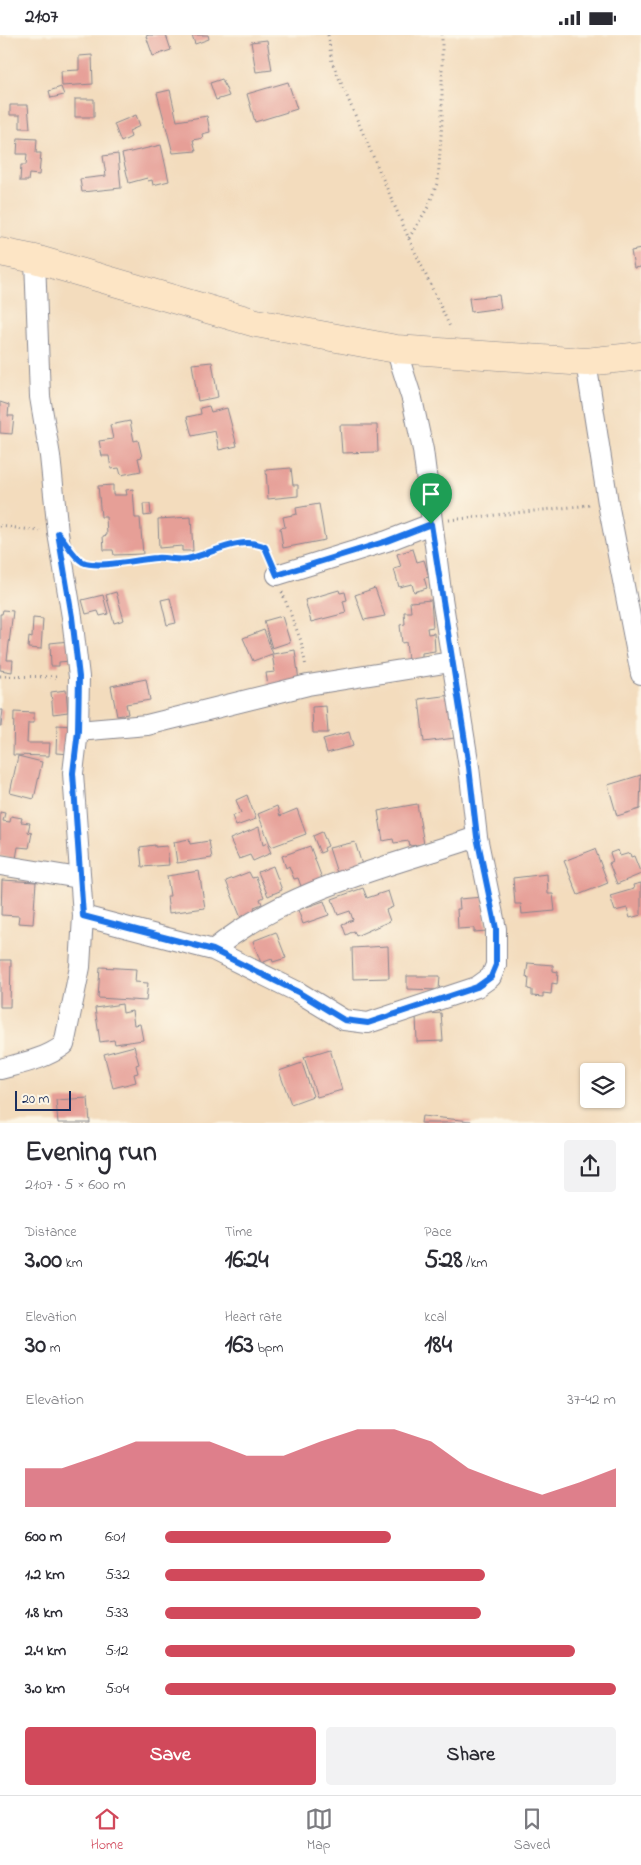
<!DOCTYPE html>
<html lang="en">
<head>
<meta charset="utf-8">
<style>
	body { margin:0; font-family:"Indie Flower",sans-serif; background:#f2f2f3; color:#2b2b33; height:100vh; display:flex; flex-direction:column; font-size:19px; white-space:nowrap }
	* { box-sizing:border-box; margin:0 }
	p { font-size:16px; color:#7c7c81 }
	.icon { flex:none; width:28px; height:28px; fill:none; stroke:currentColor; stroke-width:2; stroke-linecap:round; stroke-linejoin:round }
	.map { position:relative; height:1088px; overflow:hidden }
	.side { display:flex; flex-direction:column; background:#fff; flex:1 }
	.side>* { flex:none }
	.fabs { position:absolute; left:580px; top:1028px; display:grid; gap:10px }
	.fabs a { display:grid; place-items:center; width:45px; height:45px; border-radius:5px; background:#fff; box-shadow:0 1px 4px #0004; font-size:25px }
	.scale { position:absolute; left:15px; bottom:12px; width:56px; box-sizing:border-box; padding-left:5px; border:2px solid #1b2f5e; border-top:0; font-size:14px; line-height:18px; white-space:nowrap; color:#1b2f5e; -webkit-text-stroke:4px #fcf5e5; paint-order:stroke }
	.pin { position:absolute; display:grid; place-items:center; width:42px; height:42px; color:#fff; margin:-51px -21px; border-radius:50% 50% 50% 0; rotate:-45deg; box-shadow:0 0 5px #0007 }
	.pin .icon { rotate:45deg }
	.round { display:grid; place-items:center; flex:none; width:52px; height:52px; border-radius:5px; background:#f2f2f3 }
	.overview { display:flex; align-items:center; justify-content:space-between; height:85px; padding:0 25px }
	h1 { font-size:28px; font-weight:700; line-height:38px }
	.figures { display:grid; grid-template-columns:repeat(3,1fr); gap:8px; height:85px; padding:5px 25px }
	.figures div { display:grid; align-content:center }
	.figures b { font-size:25px; font-weight:700 }
	.figures small { font-size:14px; font-weight:400 }
	.figures p { font-size:14px }
	.chart { height:140px; padding:10px 25px }
	.chart p { display:flex; justify-content:space-between }
	.chart svg { width:100%; height:90px; margin-top:5px; fill:#d1495b; opacity:.7 }
	.primary-button { display:flex; gap:10px; margin-top:auto; padding:10px 25px }
	.primary-button a { flex:1; height:58px; border-radius:5px; background:#d1495b; color:#fff; font-size:20px; font-weight:700; line-height:58px; text-align:center }
	.primary-button a+a { background:#f2f2f3; color:#2b2b33 }
	ul { padding:0 25px; list-style:none; font-size:16px }
	li { display:grid; grid-template-columns:80px 60px 1fr; align-items:center; height:38px }
	li i { height:12px; border-radius:6px; background:#d1495b }
	.status { display:flex; justify-content:space-between; align-items:center; height:35px; padding:0 25px; background:#fff; direction:ltr }
	.status svg { height:14px; fill:currentColor }
	.menu { display:flex; justify-content:space-around; align-items:center; height:70px; border-top:1px solid #e1e1e2; background:#fff; font-size:14px; color:#7c7c81 }
	.menu a { display:grid; justify-items:center; gap:2px }
	.menu .selected { color:#d1495b }
	.map>svg:first-child { display:block }
	.building { fill:#e69f97 }
	.lines { fill:none; stroke-linecap:round; stroke-linejoin:round }
	.street-casing { stroke:#87868e; stroke-width:22 }
	.secondary-casing { stroke:#87868e; stroke-width:29 }
	.path { stroke:#87868e; stroke-width:3; stroke-dasharray:1 4; stroke-linecap:butt }
	.street { stroke:#fff; stroke-width:20 }
	.secondary { stroke:#fde5c5; stroke-width:28 }
	.route-casing { stroke:#fff; stroke-width:10 }
	.route { stroke:#1a73e8; stroke-width:6 }
</style>
</head>
<body>
<div class="status"><b>21:07</b><svg viewBox="0 0 49 12"><path d="M0 12V9h3v3zM5 12V6h3v6zM10 12V3h3v9zM15 12V0h3v12zM26 1h20v11H26zM47 4h2v5h-2z"/></svg></div>
<div class="map">
<svg width="641" height="1088" viewBox="0 0 641 1088">
	<rect width="100%" height="100%" fill="#fcf5e5"/>
	<filter id="ink" filterUnits="userSpaceOnUse"><feTurbulence type="fractalNoise" baseFrequency=".02" numOctaves="2"/><feDisplacementMap in="SourceGraphic" scale="10" xChannelSelector="R" yChannelSelector="G"/><feConvolveMatrix kernelMatrix="1 2 1 2 8 2 1 2 1" color-interpolation-filters="sRGB"/></filter>
	<filter id="wash" filterUnits="userSpaceOnUse"><feTurbulence type="fractalNoise" baseFrequency=".0096" numOctaves="4" result="noise"/><feDisplacementMap in="SourceGraphic" scale="20" xChannelSelector="R" yChannelSelector="G"/><feGaussianBlur stdDeviation="1.12" result="paint"/><feColorMatrix in="noise" values="0 0 0 0 0 0 0 0 0 0 0 0 0 0 0 0 0 1.4 0 .05"/><feComposite in="paint" operator="in"/></filter>
	<g filter="url(#wash)">
		<rect width="100%" height="100%" fill="#f3dcbd"/>
		<g id="blocks">
			<path class="building" d="M149,0H166L171,15L153,21L146,1Z
				M192,0H208L209,4L195,9Z
				M267,5L272,35L256,37L251,7Z
				M92,20L93,49L62,51L61,36L79,35V21Z
				M222,44L229,61L216,65L210,48Z
				M288,47L297,74L255,87L247,59Z
				M61,52L64,60L51,63L49,56Z
				M170,55L177,86L207,81L210,97L202,99L203,103L193,105L196,116L173,118L157,58Z
				M75,64H94V82H75Z
				M10,70H28L30,93H20V80H10Z
				M136,80L140,91L129,96L131,102L121,107L114,89Z
				M18,103L37,104L36,118H41L39,140L29,139L28,146H20L21,130H26L27,119H17Z
				M161,110L169,146L153,150L152,145L148,146L147,143L129,148L122,119Z
				M118,119L121,153L82,157L80,144L106,141L103,121Z
				M641,214V232L634,233L631,216Z
				M499,260L501,273L471,277L469,263Z
				M212,327L218,362L198,366L192,329Z
				M0,367L9,370L8,381H14L12,399L0,398Z
				M209,371L211,377L227,373L237,411L219,415L215,396L192,401L187,382L201,379L200,373Z
				M130,386L134,406L138,405L142,422L138,423L141,436L121,440L119,433L111,434L109,421H102L99,406L113,404L110,390Z
				M340,390H377L378,417L342,418Z
				M291,433L293,450H298V461L268,464L266,435Z
				M113,450V460H127L126,455L133,454L135,483H140L143,519L114,520L113,515H104L103,501L107,500L106,482H101L98,451Z
				M143,469H150L151,480L144,481Z
				M319,469L325,505L283,513L280,493L285,492L283,482L297,479L296,473Z
				M191,482L193,516H182V511L159,513L158,484Z
				M413,514L417,527L424,525L429,542L424,543L427,553L414,557L412,549L399,552L394,534L401,532L397,519Z
				M375,553L385,581L364,585L355,560Z
				M339,555L340,558L345,557L347,565L343,566L346,578L311,587L305,565Z
				M116,557L124,585L114,588L106,560Z
				M103,560L108,579L100,581L98,576L86,579L82,565Z
				M170,563L176,588L167,590L161,565Z
				M431,565L433,592L427,593L428,599L434,598L435,616L422,618V623L408,625L406,607L402,608L400,590L405,589L404,577H411L410,567Z
				M3,575L13,576L7,625H13L12,637L0,635V579H2Z
				M282,581L290,607L272,613L264,586Z
				M33,583L43,584L41,614L28,613L29,602L32,603Z
				M264,595L273,619L295,615L299,646L268,651L266,638L275,637L272,619L253,626L243,603Z
				M69,606L70,626L59,627V631H51L50,608Z
				M146,644L150,665L126,669L128,679L117,681L111,651Z
				M66,655L68,677L53,679L51,657Z
				M451,660L455,703L424,707L419,664Z
				M326,671L328,698H313L312,672Z
				M0,675H3L1,691H0Z
				M14,677L34,678V688H28L27,708H50L49,721L13,720Z
				M57,690L72,691L71,719L56,718Z
				M349,697L353,711L327,718L323,704Z
				M18,721L42,727L34,764L10,758Z
				M641,740L640,774L617,781L608,750Z
				M247,760L256,784L236,791L232,781L241,778L236,765Z
				M417,769L424,809L410,811L409,806L394,808L393,804L383,806L378,776Z
				M277,771L280,781L297,774L306,799L271,812L258,779Z
				M0,777L5,778L3,786L10,787L11,781L22,783L21,787L30,788L28,797L32,798L29,813L18,812L16,824L0,821Z
				M259,792L263,810L267,808L271,818L253,826L250,820L239,824L230,804Z
				M322,797L328,811L324,813L325,816L320,818L313,801Z
				M189,804L190,809L209,806L212,823L177,828L174,807Z
				M355,807L362,830L337,838L329,813Z
				M155,810V812L167,811L169,830L142,832L140,812Z
				M310,811L323,846L302,854L298,843L294,844L289,831L286,833L282,821Z
				M595,814L608,848L578,860L564,826Z
				M618,815L620,821L630,818L631,822L634,821L641,839L617,849L609,828L613,826L610,818Z
				M273,831L282,855L268,861L258,837Z
				M199,836L205,873L169,878L167,861H170L167,841Z
				M249,837L252,843L256,842L264,862L260,864L262,869L254,872L256,877L241,883L226,846Z
				M547,839L548,859H553L555,876L522,879L521,869H515L513,843Z
				M2,845L36,847L33,889L18,888L19,881L1,880Z
				M641,848V880L630,883L627,873L615,876L610,861L634,854L633,850Z
				M363,853L367,863L388,856L393,872L386,875L390,886L356,901L354,896L346,900L342,889L353,885L350,876L338,880L332,864Z
				M483,862L487,896L474,897V893L458,894L457,874H460L459,864Z
				M324,866L329,880L303,889L298,875Z
				M276,897L286,923L273,927L272,924L261,928L253,906Z
				M388,911L389,943L353,944L352,913Z
				M0,925H11L10,972H0Z
				M528,928L553,930V936L558,937L557,949L552,948L551,959L543,958V962L532,961V955L528,954L529,943L526,942Z
				M100,932L136,934L135,947L148,948L146,966L98,963Z
				M407,941H440L439,955L407,954Z
				M122,969L123,978L132,976L134,990L140,989L143,1005L115,1009L114,1005L100,1007L95,973Z
				M441,978L443,1006L417,1007L416,980Z
				M134,1011L139,1029L136,1030L138,1038L134,1039L136,1047L113,1053L104,1019Z
				M330,1014L342,1055L317,1062L304,1022Z
				M302,1028L313,1061L291,1069L279,1036Z
				M88,1063L90,1088H58L56,1065Z
				M422,1081L471,1086V1088H421Z"/>
		</g>
	</g>
	<g filter="url(#ink)">
		<use href="#blocks" fill-opacity="0" stroke="#87868e" stroke-width="1"/>
		<g class="lines">
			<g class="street-casing">
				<path id="street" d="M586,327L608,468L641,639
					M277,540L387,506L431,489
					M78,696L147,690L308,650L451,627
					M0,830L79,843
					M83,881L213,915L298,957L344,985L368,988L477,952L491,942L496,930V894L477,802L469,732L441,557L423,415L412,364L396,314
					M213,915C287,854 388,832 477,802
					M0,1034C23,1028 45,1024 64,1010L80,932L83,881L73,738L78,696L79,642L72,582L58,498L50,421L40,362L35,224"/>
			</g>
			<g class="secondary-casing">
				<path id="secondary" d="M0,217L35,224L256,288L396,314L586,327L641,321"/>
			</g>
			<path class="path" d="M328,0L332,27L409,204L451,294
				M409,203L428,172L438,146L442,86V0
				M449,485L590,470
				M0,491L40,496
				M83,526L98,529L158,523L184,525L247,508H257L265,512L270,523
				M282,557L301,606L306,632
				M0,641L60,642"/>
			<use href="#street" class="street"/>
			<use href="#secondary" class="secondary"/>
		</g>
	</g>
	<g class="lines" filter="url(#ink)">
		<g class="route-casing">
			<path id="route" d="M431,489L469,732L477,802L496,894V930L491,942L477,952L368,988L344,985L298,957L213,915L83,881L73,738L78,696L79,642L72,582L58,498C67,507 72,521 83,527C97,534 140,524 156,523C166,522 177,526 187,524C212,519 240,500 265,512L277,540L387,506Z"/>
		</g>
		<use href="#route" class="route"/>
	</g>
</svg>
<div class="fabs">
<a><svg class="icon" aria-label="layers" viewBox="0 0 24 24"><path d="M12 4l9 5-9 5-9-5zM3 14l9 5 9-5"/></svg></a>
</div>
<div class="scale">20 m</div>
<div class="pin" style="left:431px;top:489px;background:#1e9e55"><svg class="icon" aria-label="arrive" viewBox="0 0 24 24"><path d="M6 21V4h12l-3 4 3 4H6"/></svg></div>
</div>
<section class="side">
<div class="overview"><div><h1>Evening run</h1><p>21:07 · 5 × 600 m</p></div><a class="round"><svg class="icon" aria-label="share" viewBox="0 0 24 24"><path d="M12 15V3M7 8l5-5 5 5M5 13v7h14v-7"/></svg></a></div>
<div class="figures">
<div><p>Distance</p><b>3.00<small> km</small></b></div>
<div><p>Time</p><b>16:24</b></div>
<div><p>Pace</p><b>5:28<small> /km</small></b></div>
</div>
<div class="figures">
<div><p>Elevation</p><b>30<small> m</small></b></div>
<div><p>Heart rate</p><b>163<small> bpm</small></b></div>
<div><p>kcal</p><b>184</b></div>
</div>
<div class="chart"><p><span>Elevation</span>37–42 m</p>
<svg viewBox="0 0 160 44" preserveAspectRatio="none"><path d="M0 44V25L10 25L20 19L30 12L40 12L50 12L60 19L70 19L80 12L90 6L100 6L110 12L120 25L130 32L140 38L150 32L160 25V44z"/></svg>
</div>
<ul>
<li><b>600 m</b>6:01<i style="width:50%"></i></li>
<li><b>1.2 km</b>5:32<i style="width:71%"></i></li>
<li><b>1.8 km</b>5:33<i style="width:70%"></i></li>
<li><b>2.4 km</b>5:12<i style="width:91%"></i></li>
<li><b>3.0 km</b>5:04<i style="width:100%"></i></li>
</ul>
<div class="primary-button"><a>Save</a><a>Share</a></div>
</section>
<nav class="menu">
<a class="selected"><svg class="icon" aria-label="home" viewBox="0 0 24 24"><path d="M3 11l9-7 9 7M6 9v11h12V9"/></svg>Home</a>
<a><svg class="icon" aria-label="map" viewBox="0 0 24 24"><path d="M3 6l6-2 6 2 6-2v14l-6 2-6-2-6 2zM9 4v14M15 6v14"/></svg>Map</a>
<a><svg class="icon" aria-label="saved" viewBox="0 0 24 24"><path d="M7 4h10v16l-5-4-5 4z"/></svg>Saved</a>
</nav>
</body>
</html>
